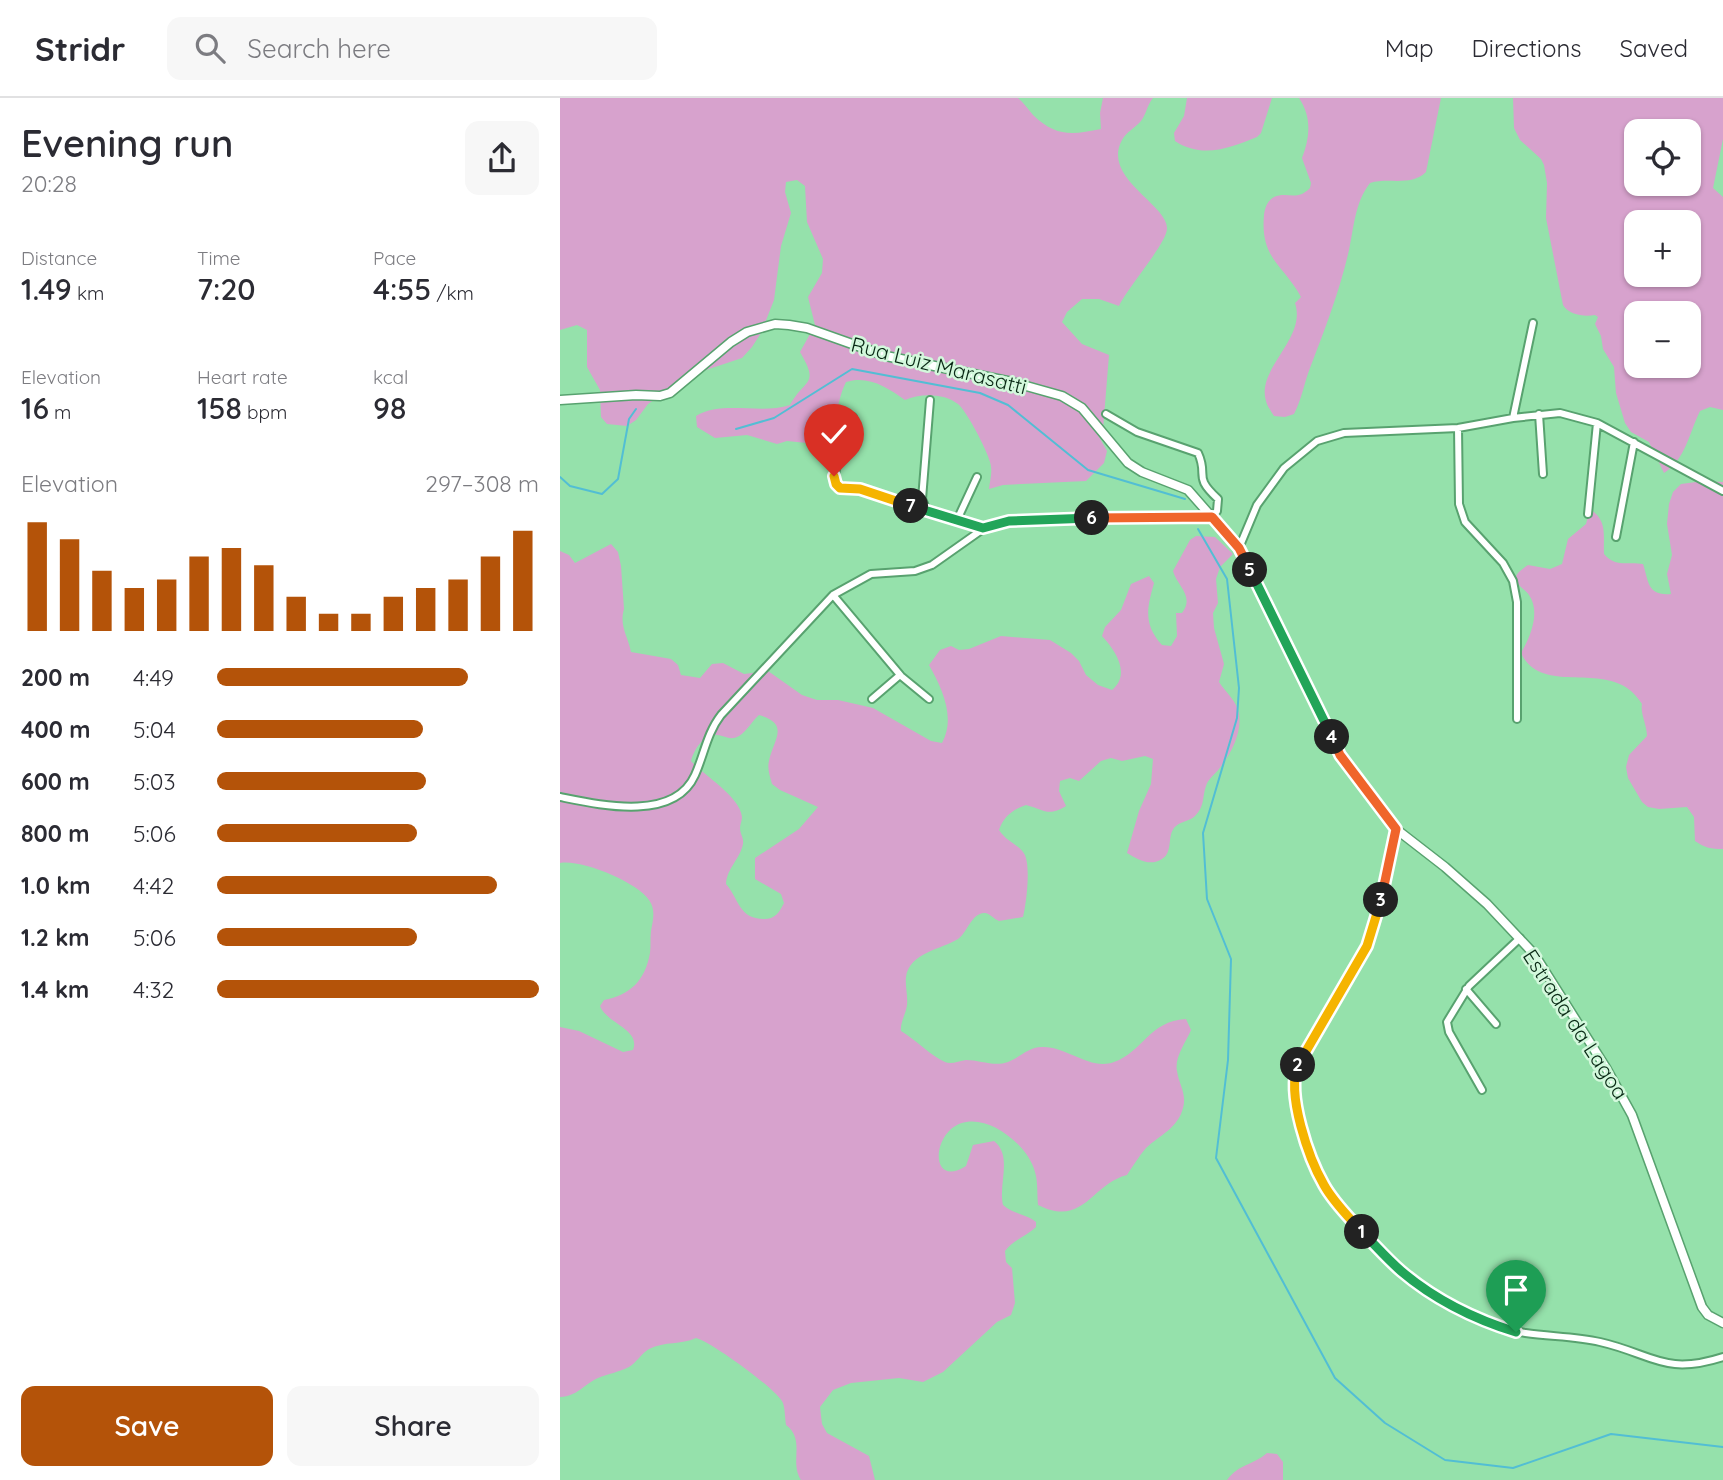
<!DOCTYPE html>
<html lang="en">
<head>
<meta charset="utf-8">
<style>
	body { margin:0; font-family:Quicksand,sans-serif; background:#f7f7f7; color:#2b2b33; height:100vh; display:flex; flex-direction:column; font-size:26px; white-space:nowrap }
	* { box-sizing:border-box; margin:0 }
	p { font-size:23px; color:#7c7c81 }
	.icon { flex:none; width:38px; height:38px; fill:none; stroke:currentColor; stroke-width:2; stroke-linecap:round; stroke-linejoin:round }
	.map { position:relative; flex:1; overflow:hidden }
	.panel { display:flex; flex-direction:column; background:#fff; width:560px }
	.panel>* { flex:none }
	.controls { position:absolute; left:1064px; top:21px; display:grid; gap:14px }
	.controls a { display:grid; place-items:center; width:77px; height:77px; border-radius:14px; background:#fff; box-shadow:0 2px 5px #0004; font-size:35px }
	.pin { position:absolute; display:grid; place-items:center; width:60px; height:60px; color:#fff; margin:-72px -30px; border-radius:50% 50% 50% 0; rotate:-45deg; box-shadow:0 0 7px #0007 }
	.pin .icon { rotate:45deg }
	.km { position:absolute; width:35px; height:35px; margin:-18px; border-radius:50%; background:#222; color:#fff; font-size:19px; line-height:35px; text-align:center }
	.round { display:grid; place-items:center; flex:none; width:74px; height:74px; border-radius:14px; background:#f7f7f7 }
	.headline { display:flex; align-items:center; justify-content:space-between; height:119px; padding:0 21px }
	h1 { font-size:38px; font-weight:600; line-height:52px }
	.figures { display:grid; grid-template-columns:repeat(3,1fr); gap:10px; height:119px; padding:7px 21px }
	.figures div { display:grid; align-content:center }
	.figures b { font-size:30px; font-weight:600 }
	.figures small { font-size:19px; font-weight:400 }
	.figures p { font-size:19px }
	.chart { height:196px; padding:14px 21px }
	.chart p { display:flex; justify-content:space-between }
	.chart svg { width:100%; height:126px; margin-top:7px; stroke:#b45309; stroke-width:6 }
	.cta { display:flex; gap:14px; margin-top:auto; padding:14px 21px }
	.cta a { flex:1; height:80px; border-radius:14px; background:#b45309; color:#fff; font-size:28px; font-weight:600; line-height:80px; text-align:center }
	.cta a+a { background:#f7f7f7; color:#2b2b33 }
	ul { padding:0 21px; list-style:none; font-size:23px }
	li { display:grid; grid-template-columns:112px 84px 1fr; align-items:center; height:52px }
	li i { height:18px; border-radius:9px; background:#b45309 }
	header { display:flex; align-items:center; gap:42px; box-sizing:border-box; height:98px; padding:0 35px; background:#fff; border-bottom:2px solid #e1e1e2 }
	header strong { font-size:33px }
	nav { display:flex; gap:38px; margin-inline-start:auto; font-size:24px }
	.search { width:490px; height:63px; background:#f7f7f7; display:flex; align-items:center; gap:18px; box-sizing:border-box; padding:0 24px; border-radius:14px; color:#7c7c81; font-size:26px }
	main { display:flex; flex:1; min-height:0 }
	.map>svg:first-child { display:block }
	.green { fill:#d7a2cd; fill-rule:evenodd }
	.lines { fill:none; stroke-linecap:round; stroke-linejoin:round }
	.stream { stroke:#52bed4; stroke-width:2 }
	.minor-casing { stroke:#58a26f; stroke-width:10 }
	.tertiary-casing { stroke:#58a26f; stroke-width:11 }
	.minor { stroke:#fff; stroke-width:6 }
	.tertiary { stroke:#fff; stroke-width:8 }
	.split-1-casing { stroke:#fff; stroke-width:14 }
	.split-2-casing { stroke:#fff; stroke-width:14 }
	.split-3-casing { stroke:#fff; stroke-width:14 }
	.split-4-casing { stroke:#fff; stroke-width:14 }
	.split-5-casing { stroke:#fff; stroke-width:14 }
	.split-6-casing { stroke:#fff; stroke-width:14 }
	.split-7-casing { stroke:#fff; stroke-width:14 }
	.split-8-casing { stroke:#fff; stroke-width:14 }
	.split-1 { stroke:#22a559; stroke-width:9 }
	.split-2 { stroke:#f5b400; stroke-width:9 }
	.split-3 { stroke:#f5b400; stroke-width:9 }
	.split-4 { stroke:#f0652b; stroke-width:9 }
	.split-5 { stroke:#22a559; stroke-width:9 }
	.split-6 { stroke:#f0652b; stroke-width:9 }
	.split-7 { stroke:#22a559; stroke-width:9 }
	.split-8 { stroke:#f5b400; stroke-width:9 }
	.labels { text-anchor:middle; dominant-baseline:central; stroke-width:5; stroke-linejoin:round; paint-order:stroke }
	.street-label { font-size:21px; fill:#092915; stroke:#d3f8dc }
</style>
</head>
<body>
<header>
<strong>Stridr</strong>
<div class="search"><svg class="icon" aria-label="search" viewBox="0 0 24 24"><circle cx="10" cy="10" r="6"/><path d="M15 15l6 6"/></svg>Search here</div>
<nav><a>Map</a><a>Directions</a><a>Saved</a></nav>
</header>
<main>
<section class="panel">
<div class="headline"><div><h1>Evening run</h1><p>20:28</p></div><a class="round"><svg class="icon" aria-label="share" viewBox="0 0 24 24"><path d="M12 15V3M7 8l5-5 5 5M5 13v7h14v-7"/></svg></a></div>
<div class="figures">
<div><p>Distance</p><b>1.49<small> km</small></b></div>
<div><p>Time</p><b>7:20</b></div>
<div><p>Pace</p><b>4:55<small> /km</small></b></div>
</div>
<div class="figures">
<div><p>Elevation</p><b>16<small> m</small></b></div>
<div><p>Heart rate</p><b>158<small> bpm</small></b></div>
<div><p>kcal</p><b>98</b></div>
</div>
<div class="chart"><p><span>Elevation</span>297–308 m</p>
<svg viewBox="0 0 160 44" preserveAspectRatio="none"><path d="M5 44V6M15 44V12M25 44V23M35 44V29M45 44V26M55 44V18M65 44V15M75 44V21M85 44V32M95 44V38M105 44V38M115 44V32M125 44V29M135 44V26M145 44V18M155 44V9"/></svg>
</div>
<ul>
<li><b>200 m</b>4:49<i style="width:78%"></i></li>
<li><b>400 m</b>5:04<i style="width:64%"></i></li>
<li><b>600 m</b>5:03<i style="width:65%"></i></li>
<li><b>800 m</b>5:06<i style="width:62%"></i></li>
<li><b>1.0 km</b>4:42<i style="width:87%"></i></li>
<li><b>1.2 km</b>5:06<i style="width:62%"></i></li>
<li><b>1.4 km</b>4:32<i style="width:100%"></i></li>
</ul>
<div class="cta"><a>Save</a><a>Share</a></div>
</section>
<div class="map">
<svg width="1163" height="1382" viewBox="0 0 1163 1382">
	<rect width="100%" height="100%" fill="#95e1ab"/>
	<path class="green" d="M0,0H458C464,5 468,11 473,17C496,39 512,37 541,31L540,15L543,0H593C587,7 586,17 581,23C575,30 566,34 562,42C541,80 609,107 607,131C606,146 568,189 559,208L539,201H522L507,214L502,224L522,246L549,257L543,331L538,337L547,353L544,365L526,383L443,387L429,391C430,382 433,373 430,364C427,352 406,312 398,306C384,295 360,295 345,302C327,289 308,277 286,284C274,308 280,329 257,350L247,345L227,343L217,346L187,337L155,340L137,329L136,318C162,302 201,317 230,307C245,280 260,288 240,254L255,227L248,199L262,175L263,161L247,124L245,88L237,82L226,84L225,94L231,115L221,148L214,202L201,235L192,249L182,260L137,275L119,284L88,306L76,322L67,328L47,326L41,319L40,292L27,269V232L17,227L0,232Z
		M627,0H712L701,35L697,39C670,50 642,61 615,43L614,35L624,18Z
		M739,0H881L866,74C851,89 828,79 810,85C795,104 794,129 789,152C780,192 765,231 750,270C744,285 742,301 734,316L725,319L714,318C711,313 707,308 706,303C696,270 747,241 735,205L741,199C723,166 700,161 704,117C705,110 707,103 714,99C728,93 736,104 750,90L751,85L742,60C750,40 752,19 739,0Z
		M953,0H1163V41L1153,90L1163,99V312L1150,309L1140,313C1129,335 1126,361 1104,375L1089,344L1071,334L1065,325L1056,295L1054,269L1043,251L1041,238L1035,226L1038,219L1035,217C1024,219 1009,217 1003,207L986,120L987,85L984,67L981,61L960,42L954,30ZM1076,33H1129V86H1076ZM1076,124H1129V177H1076ZM1076,215H1129V268H1076Z
		M1144,383L1163,384V751C1151,751 1145,750 1135,743L1134,719L1127,709L1099,711L1088,709L1082,704L1068,680L1066,669L1069,657L1087,638C1087,627 1080,615 1082,606C1078,600 1073,594 1067,590C1035,568 979,595 961,555C970,540 981,514 969,497C965,491 955,487 956,479C957,474 964,470 968,467L990,471L1002,466L1008,441L1026,426L1030,411C1048,423 1043,437 1044,456C1056,470 1067,463 1083,466C1089,484 1087,498 1111,496L1107,476L1112,457L1107,426L1109,406L1113,394L1121,386Z
		M636,438L655,439L673,456L660,469L656,481L658,505L653,515L654,530L664,566L659,584C666,595 677,603 679,616C682,635 671,656 659,671C654,677 648,681 646,688C642,699 645,708 635,718C630,723 622,723 616,728C606,736 614,754 602,761C590,769 577,761 567,755L579,713L591,686L593,661L585,658L562,663L551,660L541,663L519,683L510,680L500,683L499,693L506,708C488,719 485,712 466,707C453,711 443,719 439,732C447,744 456,745 463,754C472,764 466,807 463,819L439,823C434,821 429,815 425,815C412,814 407,835 398,841C382,851 349,855 346,879C345,888 348,898 347,907C346,916 340,924 341,933C355,941 371,958 385,964C391,967 399,963 406,962C420,962 434,969 448,964C461,959 468,949 482,949C507,948 530,973 554,964C583,954 589,923 626,921L631,932C626,944 614,960 617,973C619,987 627,996 623,1010C618,1030 600,1037 586,1050C579,1058 573,1068 567,1077C531,1086 524,1130 478,1107C477,1096 478,1084 475,1074C468,1045 419,1007 391,1031C371,1049 375,1088 406,1068L413,1047L434,1043C453,1058 438,1086 443,1107C453,1116 466,1116 476,1124V1129C465,1139 455,1141 445,1153L446,1164L452,1170L455,1205L451,1217L437,1224L383,1274L363,1284L339,1280L291,1285L273,1292L260,1309L262,1326L267,1335L309,1358L315,1382H241C229,1364 246,1342 226,1327C225,1320 225,1311 223,1305C218,1292 150,1243 136,1240C121,1247 105,1243 89,1251C81,1256 76,1265 69,1269C59,1274 48,1276 38,1280C23,1287 18,1298 0,1299V929L19,933L63,954L73,952C81,931 47,926 40,908L44,902C70,897 85,883 90,855C91,848 90,840 91,833C93,822 96,812 89,802C77,784 21,761 0,765V453L9,457L15,465L51,446L58,454L61,468L64,511C59,528 68,538 71,554L111,561L118,567L121,577L140,580L152,566L163,565L184,576L208,573L242,597L257,602H278L313,610L371,643L382,645C396,620 382,590 369,567L380,552L391,548L399,552L409,551L441,538L490,542L511,555L519,563L526,577L538,587L552,592C571,576 556,553 542,538L545,529L561,512L571,486L589,478L594,485C587,510 583,526 602,547L611,548L617,538L616,515H622C635,498 617,488 613,473L630,442ZM199,617C231,626 213,642 209,663C207,671 210,678 212,686L220,692L258,709L239,731L195,760V781L221,796L224,805C219,815 215,821 204,821C179,821 179,801 166,786C167,770 180,761 183,746C184,740 180,736 180,730C180,726 182,723 182,719C180,698 143,677 131,663C134,652 143,636 157,637C166,638 170,643 179,638C187,633 192,623 199,617Z
		M707,1355L717,1356L723,1364V1382H667C680,1365 692,1368 707,1355Z"/>
	<g class="lines">
		<path class="stream" d="M176,331L214,320L292,271L420,295L448,307L528,372L625,401
			M0,379L10,388L42,396L58,381L69,321L76,311
			M638,431L667,481L679,590L677,620L643,735L647,801L671,861L668,962L656,1060L775,1280L825,1325L885,1362L953,1370L1051,1336L1163,1349"/>
		<g class="minor-casing">
			<path id="minor" d="M370,302L362,401L367,413L423,431
				M979,316L983,376
				M293,319C291,327 290,335 288,343C282,360 271,370 277,388L307,393L367,413
				M953,320L973,225
				M898,330L899,406L905,424L943,465L953,483L957,504V621
				M1028,416L1037,325
				M397,422L417,379
				M1056,439L1074,344
				M679,450L697,407L724,370L757,343L784,335L898,330L953,320L1000,315L1037,325L1163,393
				M273,497L341,578L369,601
				M312,601L340,577
				M0,699C40,707 114,724 135,677C144,657 147,635 161,617L273,497L311,476L355,473L372,467L423,431L436,425L484,421L652,419L657,413L658,401C632,377 649,379 638,355L577,334L546,316
				M836,731L816,823L807,848L735,973C733,990 737,1008 741,1025C746,1047 754,1070 765,1089C798,1144 876,1207 936,1228C970,1240 1006,1236 1040,1244C1093,1256 1104,1278 1163,1259
				M906,891L936,926
				M922,992L889,934L887,924L909,888L960,840"/>
		</g>
		<g class="tertiary-casing">
			<path id="tertiary" d="M0,302L76,297L100,298L110,295L171,244L187,234L215,226L229,227L247,230L326,258L452,284L502,298L522,310L568,365L582,374L628,392L679,450L780,657L836,731L885,769L927,806L974,856L1046,970L1072,1017L1142,1209L1148,1217L1163,1225"/>
		</g>
		<use href="#minor" class="minor"/>
		<use href="#tertiary" class="tertiary"/>
	</g>
	<g class="lines">
		<g class="split-1-casing">
			<path id="split-1" d="M802,1134C815,1147 827,1161 841,1173C874,1201 914,1221 956,1234"/>
		</g>
		<g class="split-2-casing">
			<path id="split-2" d="M738,967C726,996 749,1061 764,1087C774,1105 789,1119 802,1134"/>
		</g>
		<g class="split-3-casing">
			<path id="split-3" d="M738,967L807,848L821,802"/>
		</g>
		<g class="split-4-casing">
			<path id="split-4" d="M772,639L780,657L836,731L821,802"/>
		</g>
		<g class="split-5-casing">
			<path id="split-5" d="M690,472L772,639"/>
		</g>
		<g class="split-6-casing">
			<path id="split-6" d="M532,420L652,419L679,450L690,472"/>
		</g>
		<g class="split-7-casing">
			<path id="split-7" d="M351,408L423,430L449,423L532,420"/>
		</g>
		<g class="split-8-casing">
			<path id="split-8" d="M274,378L276,386L280,390L300,391L351,408"/>
		</g>
		<use href="#split-1" class="split-1"/>
		<use href="#split-2" class="split-2"/>
		<use href="#split-3" class="split-3"/>
		<use href="#split-4" class="split-4"/>
		<use href="#split-5" class="split-5"/>
		<use href="#split-6" class="split-6"/>
		<use href="#split-7" class="split-7"/>
		<use href="#split-8" class="split-8"/>
	</g>
	<g class="labels">
		<g class="street-label">
			<text transform="translate(379 267) rotate(14)">Rua Luiz Marasatti</text>
			<text transform="translate(1016 926) rotate(57)">Estrada da Lagoa</text>
		</g>
	</g>
</svg>
<div class="controls">
<a><svg class="icon" aria-label="locate" viewBox="0 0 24 24"><circle cx="12" cy="12" r="6"/><path d="M12 2v4M12 18v4M2 12h4M18 12h4"/></svg></a>
<a>+</a>
<a>−</a>
</div>
<div class="pin" style="left:956px;top:1234px;background:#1e9e55"><svg class="icon" aria-label="arrive" viewBox="0 0 24 24"><path d="M6 21V4h12l-3 4 3 4H6"/></svg></div>
<div class="pin" style="left:274px;top:378px;background:#d93025"><svg class="icon" aria-label="check" viewBox="0 0 24 24"><path d="M5 12l5 5 9-10"/></svg></div>
<b class="km" style="left:802px;top:1134px">1</b>
<b class="km" style="left:738px;top:967px">2</b>
<b class="km" style="left:821px;top:802px">3</b>
<b class="km" style="left:772px;top:639px">4</b>
<b class="km" style="left:690px;top:472px">5</b>
<b class="km" style="left:532px;top:420px">6</b>
<b class="km" style="left:351px;top:408px">7</b>
</div>
</main>
</body>
</html>
